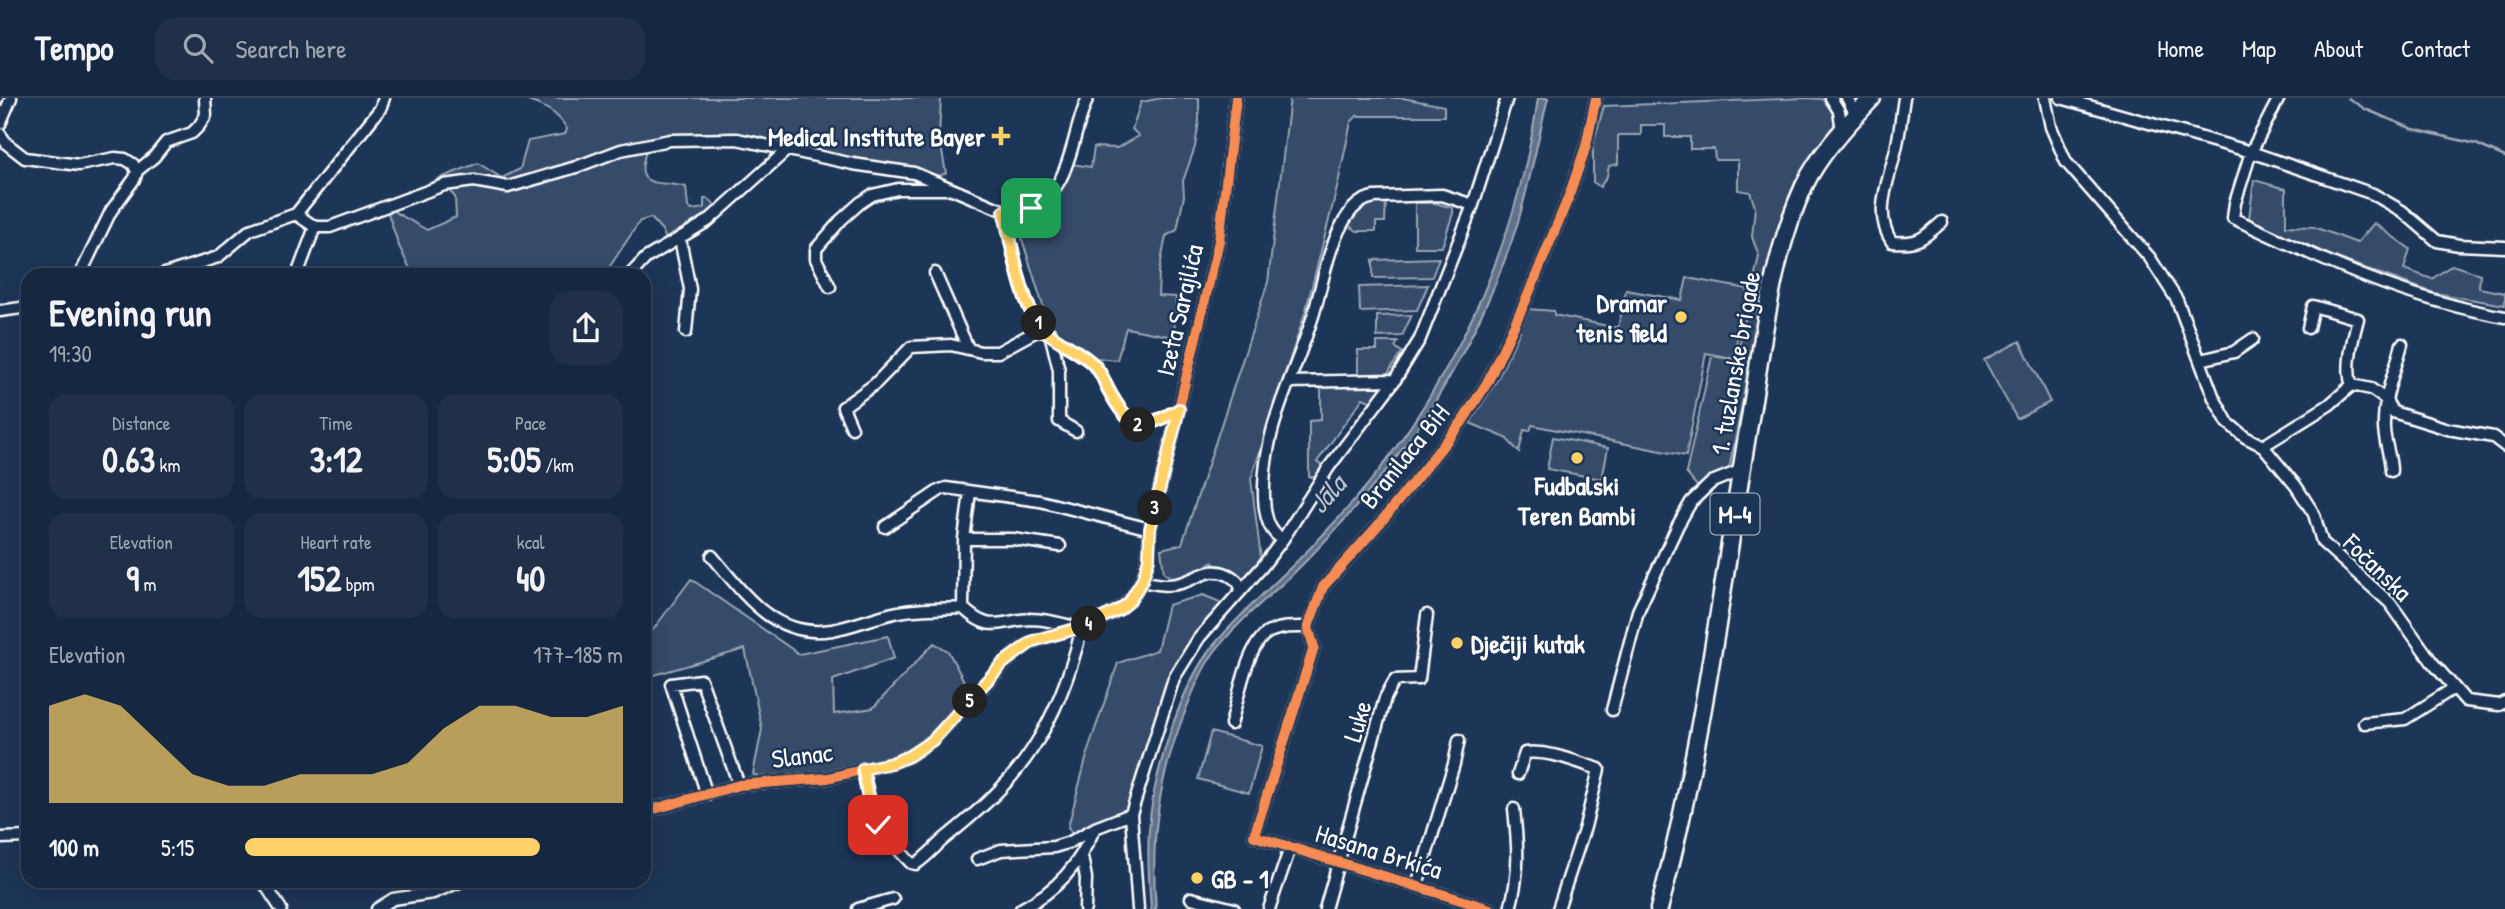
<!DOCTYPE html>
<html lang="en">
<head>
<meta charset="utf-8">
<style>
	body { margin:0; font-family:"Patrick Hand",sans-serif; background:#1f3048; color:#f1f3f6; height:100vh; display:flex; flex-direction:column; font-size:26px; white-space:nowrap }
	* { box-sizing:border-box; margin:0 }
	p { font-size:23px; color:#9ea6b1 }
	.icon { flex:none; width:38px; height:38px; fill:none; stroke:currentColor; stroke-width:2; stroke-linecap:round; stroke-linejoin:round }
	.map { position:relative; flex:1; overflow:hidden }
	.sheet { position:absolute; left:21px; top:170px; width:630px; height:620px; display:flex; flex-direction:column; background:#162841; border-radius:21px; box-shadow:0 4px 18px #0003,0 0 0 2px #35445a }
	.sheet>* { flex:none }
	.pin { position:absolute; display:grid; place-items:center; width:60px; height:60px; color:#fff; margin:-30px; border-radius:14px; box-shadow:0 4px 10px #0006 }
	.km { position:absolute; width:35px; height:35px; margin:-18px; border-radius:50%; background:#222; color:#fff; font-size:19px; line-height:35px; text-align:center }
	.round { display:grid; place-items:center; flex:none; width:74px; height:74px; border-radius:21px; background:#1f3048 }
	.summary { display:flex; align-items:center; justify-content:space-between; height:119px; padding:0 28px }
	h1 { font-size:38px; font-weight:700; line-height:52px }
	.metrics { display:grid; grid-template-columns:repeat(3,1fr); gap:10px; height:119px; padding:7px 28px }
	.metrics div { display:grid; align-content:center; border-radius:18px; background:#1f3048; text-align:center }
	.metrics b { font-size:35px; font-weight:700 }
	.metrics small { font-size:19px; font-weight:400 }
	.metrics p { font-size:19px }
	.chart { height:196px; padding:14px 28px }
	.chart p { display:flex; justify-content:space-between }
	.chart svg { width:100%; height:126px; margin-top:7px; fill:#ffd166; opacity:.7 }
	ul { padding:0 28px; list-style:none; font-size:23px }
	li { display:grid; grid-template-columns:112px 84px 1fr; align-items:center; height:52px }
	li i { height:18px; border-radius:9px; background:#ffd166 }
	header { display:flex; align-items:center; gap:42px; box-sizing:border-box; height:98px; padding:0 35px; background:#162841; border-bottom:2px solid #35445a }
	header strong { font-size:33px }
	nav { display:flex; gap:38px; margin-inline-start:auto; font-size:24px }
	.search { width:490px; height:63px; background:#1f3048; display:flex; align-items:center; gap:18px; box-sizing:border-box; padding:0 24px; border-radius:21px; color:#9ea6b1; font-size:26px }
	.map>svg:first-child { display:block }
	.green { fill:#364b69; stroke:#9aa5b4; stroke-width:2 }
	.water { fill:#617289; stroke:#a0aab8; stroke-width:2 }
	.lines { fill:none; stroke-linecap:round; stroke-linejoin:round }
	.stream { stroke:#a0aab8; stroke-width:2.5 }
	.street-casing { stroke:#fff; stroke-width:15 }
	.primary-casing { stroke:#fff; stroke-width:21 }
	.street { stroke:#1d3557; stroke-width:10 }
	.primary { stroke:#1d3557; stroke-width:16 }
	.cycleway-casing { stroke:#1d3557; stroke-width:15 }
	.cycleway { stroke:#f68b52; stroke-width:10 }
	.route-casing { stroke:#fff; stroke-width:14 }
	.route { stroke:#ffd166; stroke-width:9 }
	.poi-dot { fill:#ffd166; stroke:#1d3557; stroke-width:2.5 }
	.labels { text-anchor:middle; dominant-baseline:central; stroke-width:5; stroke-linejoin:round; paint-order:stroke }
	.shield { fill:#1d3557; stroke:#bbc2cd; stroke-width:2 }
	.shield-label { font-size:24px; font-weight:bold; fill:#fff }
	.poi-label { font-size:26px; font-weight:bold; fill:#fff; stroke:#1d3557; text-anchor:end }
	.street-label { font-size:26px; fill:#fff; stroke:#1d3557 }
	.water-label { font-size:28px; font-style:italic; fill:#b8c0ca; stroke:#1d3557 }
</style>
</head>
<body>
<header>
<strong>Tempo</strong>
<div class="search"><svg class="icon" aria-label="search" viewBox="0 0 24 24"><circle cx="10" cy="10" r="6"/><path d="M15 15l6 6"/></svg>Search here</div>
<nav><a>Home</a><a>Map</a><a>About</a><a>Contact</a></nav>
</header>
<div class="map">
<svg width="2505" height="811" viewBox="0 0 2505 811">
	<rect width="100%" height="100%" fill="#1d3557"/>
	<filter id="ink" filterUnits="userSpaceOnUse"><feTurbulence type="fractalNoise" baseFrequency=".0143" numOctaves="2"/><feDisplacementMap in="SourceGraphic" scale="14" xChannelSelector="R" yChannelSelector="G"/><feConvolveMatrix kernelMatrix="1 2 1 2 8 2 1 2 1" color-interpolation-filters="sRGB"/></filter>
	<g filter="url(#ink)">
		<path class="green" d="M528,0H941L939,38L946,75L932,81L738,41L648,48C630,95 659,81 686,89L688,109L692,112L704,110V101H708L721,112L662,151L666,141L662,132L651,120L640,123L604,177H413L399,148L386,109L427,132L456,119L455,99L438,81L478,65L502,80L520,71L528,43L565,36L567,31C558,15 546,9 528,3Z
			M1162,0H1199V23L1195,49L1183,83L1184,98L1177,132L1166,138L1159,174L1158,198L1176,199L1174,239L1126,230L1117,262L1096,260L1050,230L1022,141V123L1031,110L1053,95L1066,65L1091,69L1094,49L1117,50L1139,38L1132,31L1141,4Z
			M1290,0H1403L1444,8V18H1357L1351,24L1337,90L1306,212L1251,381L1262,469L1241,492L1212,464L1180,485L1164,475L1161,451L1182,446L1268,184Z
			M1808,0L1822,1L1834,14L1835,22L1834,31L1815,57L1756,238L1729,371L1719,382L1701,393L1686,375L1712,258L1736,262L1759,158L1752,139L1755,109L1750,94L1738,92V62H1715L1714,51H1690V39H1665V27H1641V37H1618V66L1609,68L1607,78L1600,89L1593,84V47L1604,8Z
			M2254,82L2286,91V128L2314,129L2357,145L2374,125L2410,151L2404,171L2432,181L2452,167L2480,176L2479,190L2505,195V207L2434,195L2248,128Z
			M1386,103L1385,124H1376V133H1357L1348,127C1352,110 1370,104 1386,103Z
			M1415,105H1435L1453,110V115L1442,149H1415Z
			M1439,160L1432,179L1373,180V162Z
			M1687,180L1748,191L1733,260L1706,255L1686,358L1532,327L1530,333L1524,332L1519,354L1506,340L1470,325L1496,284L1520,233L1514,232L1527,211L1554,213V217L1618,230L1626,192L1682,202Z
			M1428,187L1417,212L1360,214L1359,189Z
			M1412,217L1402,238L1377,239V218Z
			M2020,243L2050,304L2017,321L1984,262Z
			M1377,244H1398L1395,249L1402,254L1386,278L1358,279V252H1377Z
			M1381,286L1382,291L1372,304L1363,300L1317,364L1326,369L1319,379H1309V323L1321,322V287Z
			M1553,339L1608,350L1602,381L1547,371Z
			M691,481L799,556L888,538L894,560L833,582L834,616L873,610L934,545L948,553L973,600L921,651L863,671L762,685V680L753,676L762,631L745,551L644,580V544Z
			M1203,497L1227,507L1170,586L1123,720L1074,739L1068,729L1090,646L1118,565L1157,552L1168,507Z
			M1211,634L1262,648L1249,695L1198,681Z"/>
		<path class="water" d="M1538,0H1548C1538,41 1530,83 1518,124C1497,191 1461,265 1422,324C1385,378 1341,428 1295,474C1269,499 1238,523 1216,552C1203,569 1195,589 1187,609C1159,678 1150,737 1156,811H1151C1149,785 1147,758 1149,732C1152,680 1180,588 1213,548C1235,521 1262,497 1287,473C1320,441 1352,407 1380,371C1463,262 1519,136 1538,0Z"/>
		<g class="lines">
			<path class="stream" d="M2348,0L2365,11L2413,31L2476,46L2505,59"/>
			<g class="street-casing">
				<path id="street" d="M1831,0L1839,13L1842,32
					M1847,0L1856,17
					M1904,0C1901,18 1900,37 1895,55C1888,85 1873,116 1892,144C1918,146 1923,141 1942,124
					M2045,0L2051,29L2066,64L2150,160L2177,202L2214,300L2228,325L2245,339L2263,348L2296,388L2314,416L2322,444L2390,505L2432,564L2466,603L2499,607L2505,604
					M2061,0L2251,54L2279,0
					M0,26L11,0
					M0,36L7,46L25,60L79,67L115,60L125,61L133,66L137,73L135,80L111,113L80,177
					M137,73L154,59L166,44L192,35L199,28L206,17L205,0
					M1004,113C1011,142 1021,209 1042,230C1057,245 1080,252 1095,268C1101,274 1104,283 1108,291C1129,330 1140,335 1179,311
					M296,116L315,129H330L444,87L474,83L508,89L576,69L621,52L670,42L737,41L853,66L914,75L1004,113C1012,112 1023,113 1031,109C1072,93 1071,35 1088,0
					M680,141L690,191L686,234
					M2505,149L2459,147L2437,143L2402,113L2373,96L2251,54L2235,105L2233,120C2321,162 2408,202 2505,219
					M935,175L968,250
					M162,177L218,159L250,132L296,116L380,11L384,0
					M297,177L315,129
					M630,177L646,160L708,123L787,52
					M830,189L816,161V151L841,122L860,105L872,97L898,91H947
					M0,213L28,209
					M2308,230L2313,208L2358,221C2353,239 2345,271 2352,287
					M1050,235L1059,272V323L1076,333
					M2201,262L2234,254L2253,241
					M1289,284L1395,282
					M852,330L843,309L875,286L911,249L951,247L981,254H998L1042,230
					M2263,348L2329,307L2352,287L2371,291L2385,301L2393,314L2448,331L2493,339L2505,348
					M2391,373C2391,358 2384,344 2384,329C2383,298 2395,274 2402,246
					M885,429L940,392L946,390L1040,403L1150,431
					M964,441H1013L1060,448
					M1283,441C1251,428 1267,346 1276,320C1287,285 1302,253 1313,218C1323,186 1328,145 1348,117C1354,108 1363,101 1374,99L1442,97L1473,107
					M712,458C745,497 774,541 832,532C855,528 876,518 899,514C920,510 942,511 963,510C991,536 998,523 1030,521C1045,521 1060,525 1074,529
					M1142,483C1155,486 1168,489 1181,485C1199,480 1212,466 1232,479C1237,483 1240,485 1241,492
					M963,510L964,441L970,394
					M1612,612L1638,513L1678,427L1691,404L1712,384L1742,372
					M2364,625L2405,621L2454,590
					M1231,626C1238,602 1247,545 1269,534C1282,528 1295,529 1308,529
					M863,671C871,717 878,731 911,765L916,766C926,759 935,749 944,741C976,715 1008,688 1031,653C1055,617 1072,571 1082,529
					M1518,676L1525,655C1550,652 1576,664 1599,671L1585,729L1558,811
					M707,697L671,586L701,582L739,687
					M644,714L739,687L828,680L892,665L909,658L933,642L1017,553C1038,539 1059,535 1083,529C1089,527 1096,523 1103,520C1144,500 1148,473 1150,431L1219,143L1236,0
					M0,740L28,739
					M1082,759L1086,780L1085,811
					M977,761L1001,752L1054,749L1070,744L1095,730L1131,716
					M262,782L281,811
					M1417,787L1454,666L1459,642
					M1191,800L1234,811
					M377,811L393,801L433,795L464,782
					M858,811L893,801
					M1021,811C1058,792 1078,768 1095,730
					M1138,811L1131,716L1174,580L1199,540L1262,469L1283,441L1329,369L1395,282L1420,241L1473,107L1507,0
					M1269,811L1290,750
					M1325,811L1385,600L1395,582L1419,581L1427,517
					M1490,811L1254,738L1314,549L1308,529L1323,489L1381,424L1462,324L1487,285L1526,202L1569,98L1586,48L1596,0
					M1510,811C1520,774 1518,749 1514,711"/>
			</g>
			<g class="primary-casing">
				<path id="primary" d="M1659,811C1702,652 1722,488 1749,326C1763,246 1770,162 1804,88C1820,55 1847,27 1872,0"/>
			</g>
			<use href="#street" class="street"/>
			<use href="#primary" class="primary"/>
			<g class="cycleway-casing">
				<path id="cycleway" d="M644,714L739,687L828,680L892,665L909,658L933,642L1017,553C1038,539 1059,535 1083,529C1089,527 1096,523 1103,520C1144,500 1148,473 1150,431L1219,143L1236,0
					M1490,811L1254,738L1314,549L1308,529L1323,489L1381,424L1462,324L1487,285L1526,202L1569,98L1586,48L1596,0"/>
			</g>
			<use href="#cycleway" class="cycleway"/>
		</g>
	</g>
	<g class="lines" filter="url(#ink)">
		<g class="route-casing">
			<path id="route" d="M878,727L868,701L863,671L892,665L909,658L933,642L1003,565L1033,543L1082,529L1119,512L1129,504L1142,483L1149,461L1150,431L1179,311C1140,335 1129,330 1108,291C1104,283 1101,274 1095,268C1080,252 1057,245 1042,230C1021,210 1011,142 1004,113L1031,110"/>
		</g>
		<use href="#route" class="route"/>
	</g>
	<g class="poi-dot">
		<path d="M997.5 27.5h7v7h7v7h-7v7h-7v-7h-7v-7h7z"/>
		<circle cx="1681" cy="219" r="7"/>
		<circle cx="1577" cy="360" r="7"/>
		<circle cx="1457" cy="545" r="7"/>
		<circle cx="1197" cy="780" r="7"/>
	</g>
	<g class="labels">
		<rect class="shield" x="1710.5" y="395.5" width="49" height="41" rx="5"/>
		<g class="shield-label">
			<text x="1735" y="416">M-4</text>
		</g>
		<g class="poi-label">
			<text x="985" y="38">Medical Institute Bayer</text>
			<text x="1667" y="204">Dramar<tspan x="1667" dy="30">tenis field</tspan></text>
			<text x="1577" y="387" text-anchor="middle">Fudbalski<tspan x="1577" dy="30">Teren Bambi</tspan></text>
			<text x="1471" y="545" text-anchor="start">Dječiji kutak</text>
			<text x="1211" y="780" text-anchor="start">GB - 1</text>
		</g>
		<g class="street-label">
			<text transform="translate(1179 212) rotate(-77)">Izeta Sarajlića</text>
			<text transform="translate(1735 265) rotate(-80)">1. tuzlanske brigade</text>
			<text transform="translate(1404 358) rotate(-51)">Branilaca BiH</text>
			<text transform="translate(2378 469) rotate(44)">Fočanska</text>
			<text transform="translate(1357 623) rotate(-73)">Luke</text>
			<text transform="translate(802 657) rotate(-7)">Slanac</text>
			<text transform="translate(1379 753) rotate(17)">Hasana Brkića</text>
		</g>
		<g class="water-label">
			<text transform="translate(1327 396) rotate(-49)">Jala</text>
		</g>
	</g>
</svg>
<div class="pin" style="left:1031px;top:110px;background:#1e9e55"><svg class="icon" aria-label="arrive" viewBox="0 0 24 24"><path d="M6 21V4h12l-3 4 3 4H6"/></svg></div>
<div class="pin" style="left:878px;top:727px;background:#d93025"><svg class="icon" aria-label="check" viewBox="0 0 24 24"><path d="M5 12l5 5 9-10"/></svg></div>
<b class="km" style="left:1039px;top:225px">1</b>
<b class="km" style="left:1138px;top:327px">2</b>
<b class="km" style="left:1155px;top:410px">3</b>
<b class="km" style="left:1089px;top:526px">4</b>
<b class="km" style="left:970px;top:603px">5</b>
<section class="sheet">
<div class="summary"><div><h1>Evening run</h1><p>19:30</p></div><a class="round"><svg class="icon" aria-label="share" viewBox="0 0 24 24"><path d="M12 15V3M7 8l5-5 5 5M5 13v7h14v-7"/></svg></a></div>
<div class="metrics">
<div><p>Distance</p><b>0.63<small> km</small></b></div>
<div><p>Time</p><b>3:12</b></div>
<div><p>Pace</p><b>5:05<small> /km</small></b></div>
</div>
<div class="metrics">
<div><p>Elevation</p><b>9<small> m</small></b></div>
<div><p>Heart rate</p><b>152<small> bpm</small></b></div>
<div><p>kcal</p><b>40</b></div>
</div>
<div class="chart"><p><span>Elevation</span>177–185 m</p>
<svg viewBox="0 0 160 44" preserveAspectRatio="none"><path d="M0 44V10L10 6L20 10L30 22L40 34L50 38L60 38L70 34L80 34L90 34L100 30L110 18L120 10L130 10L140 14L150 14L160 10V44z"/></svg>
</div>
<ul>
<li><b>100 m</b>5:15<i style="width:78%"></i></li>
</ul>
</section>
</div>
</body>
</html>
